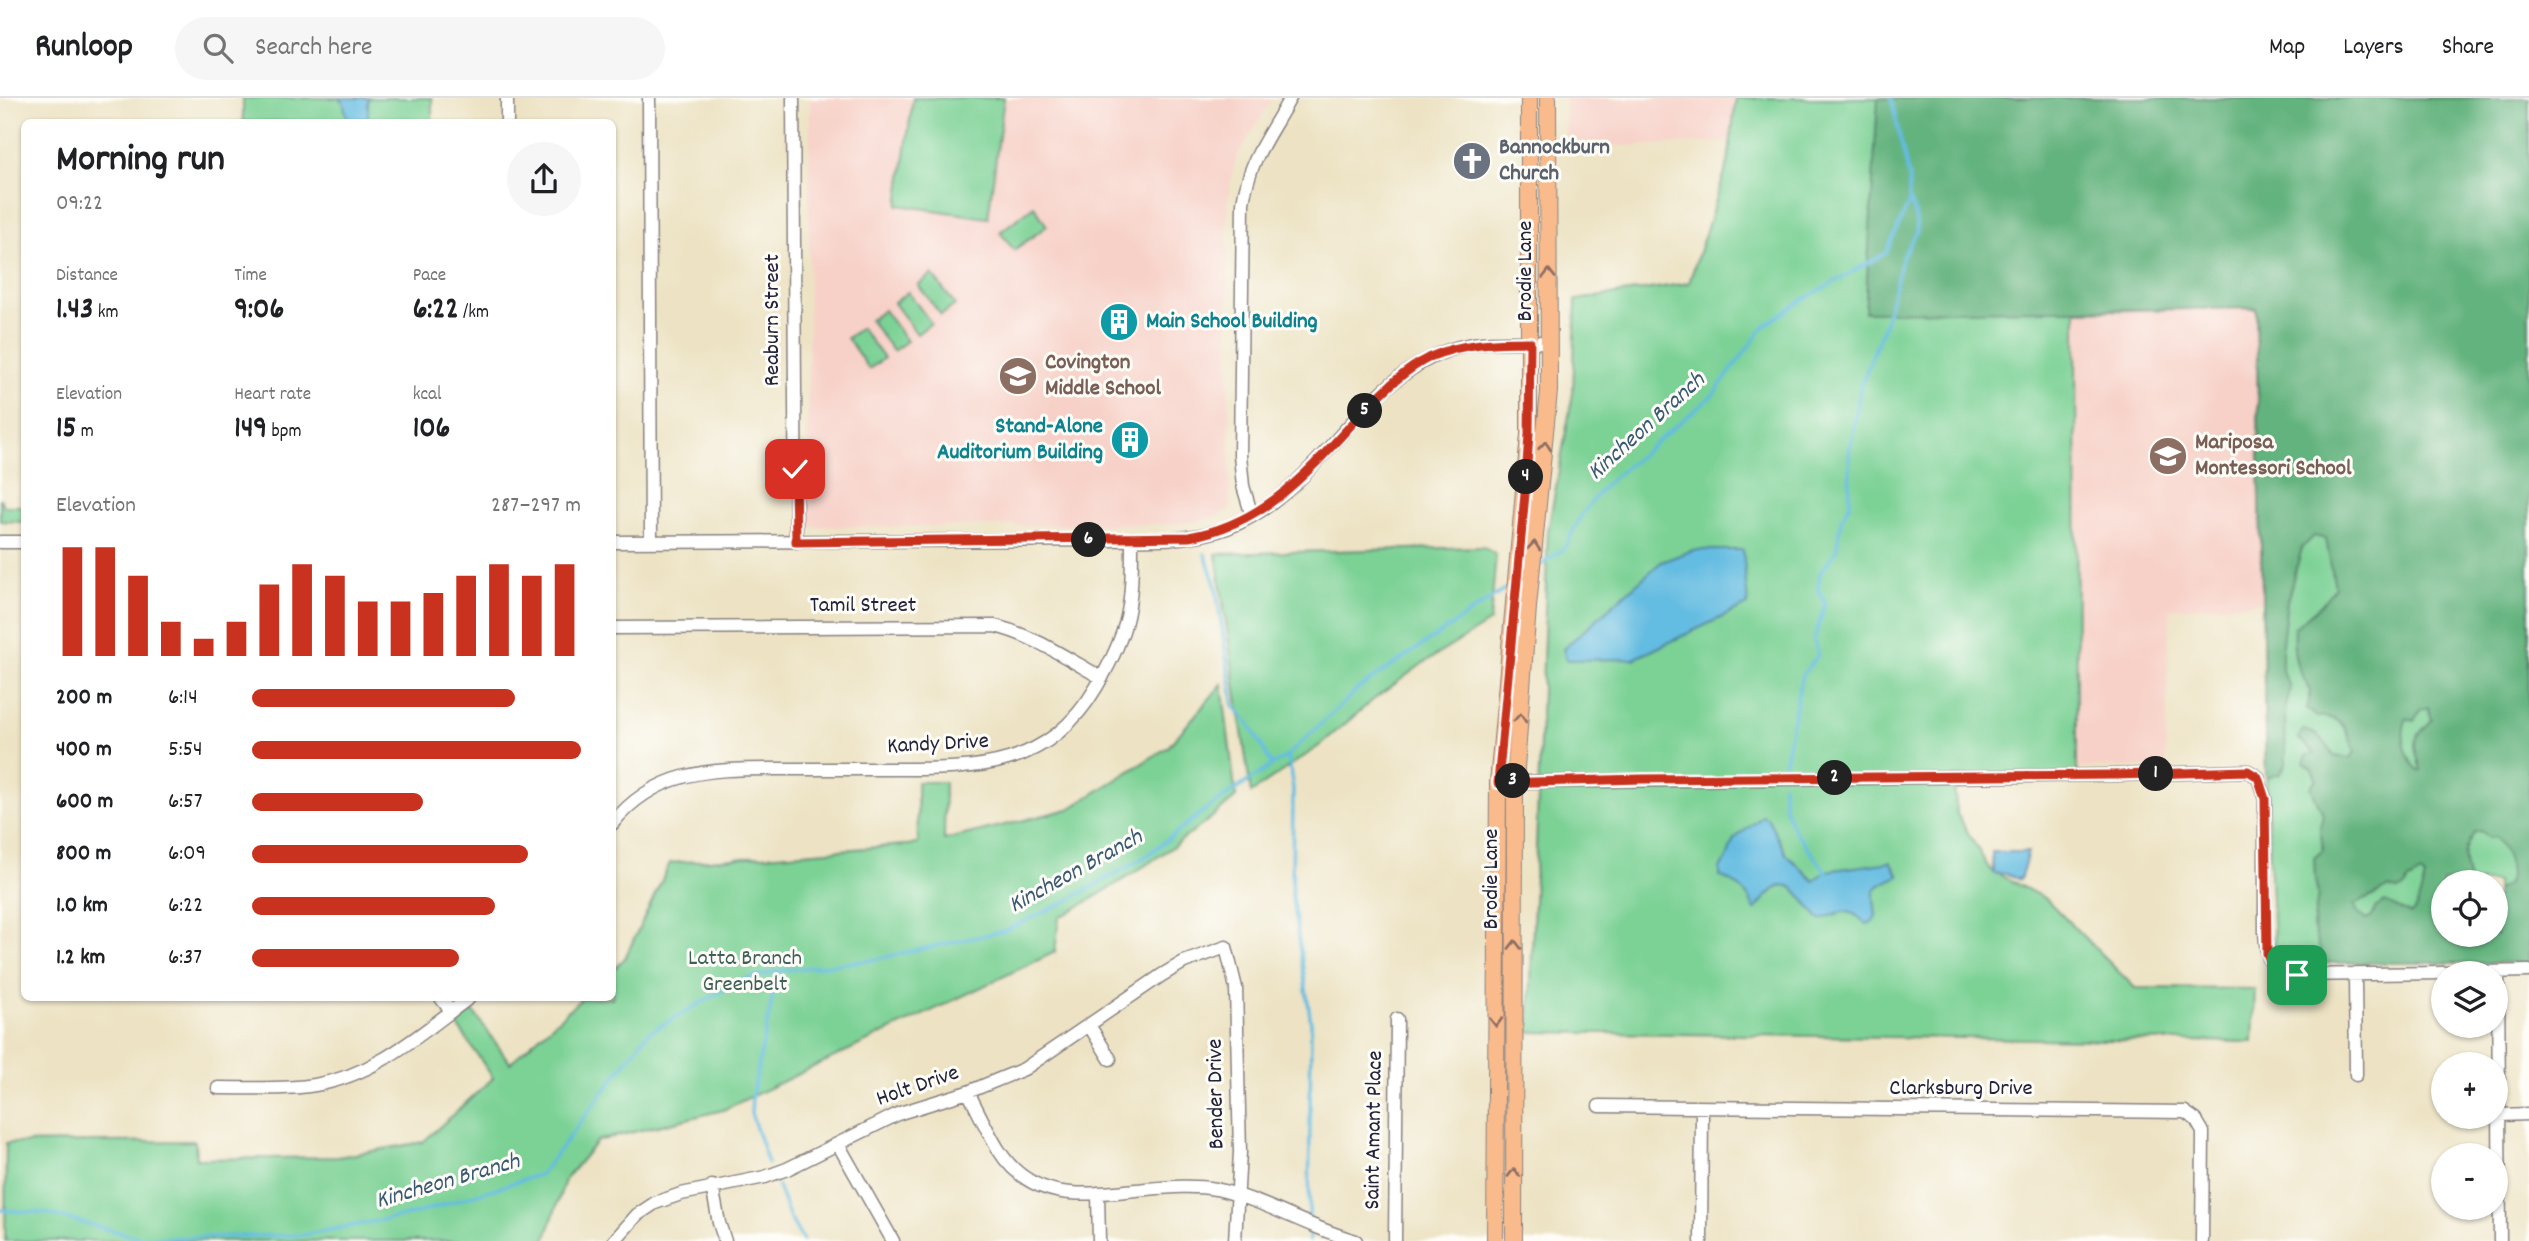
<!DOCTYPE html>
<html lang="en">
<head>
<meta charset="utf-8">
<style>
	body { margin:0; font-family:Dekko,sans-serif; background:#f6f6f6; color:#202124; height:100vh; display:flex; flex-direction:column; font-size:26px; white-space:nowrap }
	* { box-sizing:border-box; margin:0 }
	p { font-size:23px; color:#757577 }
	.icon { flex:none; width:38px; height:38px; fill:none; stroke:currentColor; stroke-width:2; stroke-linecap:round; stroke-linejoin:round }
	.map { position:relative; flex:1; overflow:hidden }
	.details { position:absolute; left:21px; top:21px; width:595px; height:882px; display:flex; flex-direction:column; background:#fff; border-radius:10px; box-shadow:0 2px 5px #0004 }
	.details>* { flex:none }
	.buttons { position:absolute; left:2431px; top:772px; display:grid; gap:14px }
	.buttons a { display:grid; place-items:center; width:77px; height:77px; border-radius:50%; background:#fff; box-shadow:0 2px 5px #0004; font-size:35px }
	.pin { position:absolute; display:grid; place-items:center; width:60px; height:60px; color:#fff; margin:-30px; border-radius:14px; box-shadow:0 4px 10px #0006 }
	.km { position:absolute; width:35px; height:35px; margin:-18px; border-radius:50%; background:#222; color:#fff; font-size:19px; line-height:35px; text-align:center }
	.round { display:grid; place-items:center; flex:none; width:74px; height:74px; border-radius:37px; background:#f6f6f6 }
	.head { display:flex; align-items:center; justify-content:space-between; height:119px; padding:0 35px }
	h1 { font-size:38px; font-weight:700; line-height:52px }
	.stats { display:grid; grid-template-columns:repeat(3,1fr); gap:10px; height:119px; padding:7px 35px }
	.stats div { display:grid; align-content:center }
	.stats b { font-size:30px; font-weight:700 }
	.stats small { font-size:19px; font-weight:400 }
	.stats p { font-size:19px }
	.chart { height:196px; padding:14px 35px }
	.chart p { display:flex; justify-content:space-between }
	.chart svg { width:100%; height:126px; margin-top:7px; stroke:#c8321e; stroke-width:6 }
	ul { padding:0 35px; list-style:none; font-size:23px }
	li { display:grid; grid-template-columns:112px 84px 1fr; align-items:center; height:52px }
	li i { height:18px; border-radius:9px; background:#c8321e }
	header { display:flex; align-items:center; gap:42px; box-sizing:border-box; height:98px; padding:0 35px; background:#fff; border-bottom:2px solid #e0e0e0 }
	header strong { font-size:33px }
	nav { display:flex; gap:38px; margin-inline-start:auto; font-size:24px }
	.search { width:490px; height:63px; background:#f6f6f6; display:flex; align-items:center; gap:18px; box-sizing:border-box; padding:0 24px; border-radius:38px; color:#757577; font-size:26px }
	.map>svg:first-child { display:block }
	.built { fill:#f7d1c8 }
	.green { fill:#7bd195; stroke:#4e7a68; stroke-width:2; fill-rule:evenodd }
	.forest { fill:#64b37e; stroke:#436a5c; stroke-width:2; fill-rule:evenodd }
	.water { fill:#63bce1; stroke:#426f8e; stroke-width:2 }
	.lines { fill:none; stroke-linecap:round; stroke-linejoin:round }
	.stream { stroke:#63bce1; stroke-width:3.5 }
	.minor-casing { stroke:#888280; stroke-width:15 }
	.major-casing { stroke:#888280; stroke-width:18 }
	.minor { stroke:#fff; stroke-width:12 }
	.major { stroke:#fabb8c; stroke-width:16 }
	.oneway { stroke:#8e6e64 }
	.route-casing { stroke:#fff; stroke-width:14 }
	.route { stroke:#c8321e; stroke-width:9 }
	.labels { text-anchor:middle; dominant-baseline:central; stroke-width:6; stroke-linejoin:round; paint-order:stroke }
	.worship-label { font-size:23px; font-weight:bold; fill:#5b616d; stroke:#fdfcf7; text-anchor:start }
	.street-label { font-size:23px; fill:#22223b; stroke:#fdfcf7 }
	.culture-label { font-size:23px; font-weight:bold; fill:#0d838f; stroke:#fdfcf7; text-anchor:start }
	.education-label { font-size:23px; font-weight:bold; fill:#785e54; stroke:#fdfcf7; text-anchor:start }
	.park-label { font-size:23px; fill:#415f5a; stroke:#fdfcf7 }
	.water-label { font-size:24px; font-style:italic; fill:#395875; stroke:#fdfcf7 }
</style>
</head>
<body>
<header>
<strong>Runloop</strong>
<div class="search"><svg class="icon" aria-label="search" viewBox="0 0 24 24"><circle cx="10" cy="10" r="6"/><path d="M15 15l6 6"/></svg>Search here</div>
<nav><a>Map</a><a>Layers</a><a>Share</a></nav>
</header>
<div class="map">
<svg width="2529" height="1143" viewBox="0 0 2529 1143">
	<rect width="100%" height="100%" fill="#fdfcf7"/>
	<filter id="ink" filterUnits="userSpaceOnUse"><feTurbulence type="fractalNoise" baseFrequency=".0143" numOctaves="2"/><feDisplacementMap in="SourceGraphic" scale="14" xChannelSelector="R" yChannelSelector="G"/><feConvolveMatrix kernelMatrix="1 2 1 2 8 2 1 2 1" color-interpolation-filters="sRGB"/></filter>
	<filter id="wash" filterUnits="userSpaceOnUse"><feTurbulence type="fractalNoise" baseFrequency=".00686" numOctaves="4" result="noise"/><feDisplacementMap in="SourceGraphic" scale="28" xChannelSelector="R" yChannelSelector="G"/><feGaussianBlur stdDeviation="1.57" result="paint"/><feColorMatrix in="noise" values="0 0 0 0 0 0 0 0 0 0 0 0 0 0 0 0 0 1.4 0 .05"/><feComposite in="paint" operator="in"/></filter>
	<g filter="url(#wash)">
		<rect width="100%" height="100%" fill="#ede3c4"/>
		<path class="built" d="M810,0H1273L1237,58L1230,84L1227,114L1230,411L1213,420L1176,426L807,429Z
			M1565,0H1736L1731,44L1565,50Z
			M2256,209L2262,504L2170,511L2165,668L2077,670L2076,213Z"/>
		<path class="green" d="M243,0H432V24H243Z
			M913,0H1004L988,120L898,107Z
			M1736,0H2529V865H2275L2266,680L2256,210L2076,213L2077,670L2079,677L1953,679L1957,716L1990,772L2046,801L2135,890L2255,891L2253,944L1529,934L1548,433L1573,295L1576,202L1689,185L1728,65ZM2443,784H2496V836H2443Z
			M1034,108L1047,128L1014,152L1000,134Z
			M932,176L955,207L941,217L918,187Z
			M908,194L931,225L917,236L894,205Z
			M884,212L907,243L893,253L870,222Z
			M861,230L884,260L869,271L847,240Z
			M0,400L4,408H24V424L0,423Z
			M1483,449L1496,457L1490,524L1422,566L1373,602L1319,648L1251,695L1216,456Z
			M1222,586L1236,699C1181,747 1122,784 1059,820L1055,854L723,1012L597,1043L565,1082L545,1143H5L6,1045L195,1043L196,1061L338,1059L423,1044L493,980L456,925L473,913L510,965L582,900H612L613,872L625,860L670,765L918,746L917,684H945L944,742L1069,711L1168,649Z"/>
		<path class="forest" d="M1878,0H2529V865H2324L2313,829L2318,796L2315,782L2314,760L2323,752L2320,729L2323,716L2311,690L2313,685L2317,682L2312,671L2304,665L2307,657L2315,655L2298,640L2303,632C2319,635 2326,644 2334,658L2350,660L2355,654C2347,633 2343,616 2317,619L2307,611L2311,593C2296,570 2292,558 2294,530L2321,507L2335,489L2326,441L2314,438L2302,450L2287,503L2282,546V573L2290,589L2285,615L2286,666L2280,676L2266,680L2256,210L1865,214ZM2428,609L2432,622C2410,644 2413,643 2421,672L2418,673C2406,661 2399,636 2407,620L2414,623L2420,612ZM2481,733L2488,740L2495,739C2505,751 2514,772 2508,786L2496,792V836H2443V784H2469C2464,760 2460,755 2475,734ZM2421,776L2425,780L2416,811L2411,816L2385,804L2376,809L2372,819L2366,822L2357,815L2354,807L2388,790L2399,792L2405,789L2407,784Z"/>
		<path class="water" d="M337,0H368V24H348L343,3Z
			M1693,452H1743L1748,507L1634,561L1567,562L1563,551L1661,464Z
			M1763,718L1768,721L1786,756L1814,783L1826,773L1891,764L1899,778C1869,791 1873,788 1876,818L1872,824L1866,826C1849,807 1841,814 1820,822C1793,789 1788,769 1755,812C1746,792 1740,787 1720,778V770L1727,760L1734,741Z
			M1992,754H2028L2020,782L2006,776L1993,775Z"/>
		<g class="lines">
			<path class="stream" d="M1205,456L1216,489L1234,608L1250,627L1272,667
				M1537,469L1564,451L1582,416L1605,387L1713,297L1765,227L1801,203L1886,155L1909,105V79L1891,0
				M1288,657L1293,691L1292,797L1311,925L1309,1123
				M1783,672L1802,577L1818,557L1814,542L1825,505L1818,491L1820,475L1836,453L1841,422L1850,405L1849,356L1861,287L1885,225L1903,157L1917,134L1915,115L1910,104
				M1783,686C1781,725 1803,743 1826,773
				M768,1065L751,1015L752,998L778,873
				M778,1088L789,1118L803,1143
				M0,1112L46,1115L141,1140L303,1137L414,1116L541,1076L648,935L741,882L778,873L872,862L1004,833L1069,802L1145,759L1205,712L1288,657L1359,590L1510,488
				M1309,1143V1131"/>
		</g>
	</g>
	<g filter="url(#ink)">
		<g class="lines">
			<g class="minor-casing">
				<path id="minor" d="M507,0V24
					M649,0L651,444
					M793,0L796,444
					M1252,418L1243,388L1240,357L1243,105C1250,59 1269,39 1290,0
					M0,444H24
					M612,444L1111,442C1150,440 1189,444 1227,430C1322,395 1359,276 1459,249C1488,241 1520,245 1549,244
					M612,530L995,528C1035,538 1066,560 1102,580
					M1508,684L2116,677L2248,673L2258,679L2265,701V834C2267,859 2268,875 2297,877L2443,875
					M612,726C654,673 709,671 771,671C812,671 853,671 894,671C979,671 1049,671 1097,588C1131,530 1132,507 1132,441
					M2498,874L2500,1143
					M2444,875L2529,873
					M2355,877L2356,977
					M441,900L451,913
					M1089,927L1110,961
					M218,990C250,990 284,992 315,987C376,977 421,935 469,900
					M968,994C978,1013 987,1033 998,1051C1033,1108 1090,1096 1147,1091C1170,1089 1193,1087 1216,1091C1265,1102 1308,1130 1356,1143
					M1599,1008L2185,1014L2196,1022L2203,1034L2202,1143
					M2499,1017L2529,1016
					M838,1046L893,1143
					M712,1088L719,1125L725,1143
					M1098,1095L1099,1143
					M614,1143L637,1117L655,1105L681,1096L765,1079L787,1071L900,1015L968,994L1024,971L1162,877L1184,864L1226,849L1236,890L1240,1054L1235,1143
					M1395,1143L1397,921
					M1701,1143L1702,1010"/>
			</g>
			<g class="major-casing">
				<path id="major" d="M1495,1143L1498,685L1529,336V0
					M1514,1143L1515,683L1528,509L1549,293L1548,0"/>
			</g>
			<use href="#minor" class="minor"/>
			<use href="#major" class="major"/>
		</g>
		<defs><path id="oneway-chevron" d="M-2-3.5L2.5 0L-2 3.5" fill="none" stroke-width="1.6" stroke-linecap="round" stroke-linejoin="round" transform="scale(1.75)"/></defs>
		<g class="oneway">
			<use href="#oneway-chevron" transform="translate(1549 176) rotate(-90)"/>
			<use href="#oneway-chevron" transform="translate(1545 348) rotate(-84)"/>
			<use href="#oneway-chevron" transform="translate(1534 448) rotate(-84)"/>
			<use href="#oneway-chevron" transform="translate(1520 620) rotate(-86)"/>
			<use href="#oneway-chevron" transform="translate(1515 847) rotate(-90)"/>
			<use href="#oneway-chevron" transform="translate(1496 924) rotate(90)"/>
			<use href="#oneway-chevron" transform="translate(1514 1075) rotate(-90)"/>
		</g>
	</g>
	<g class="lines" filter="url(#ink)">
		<g class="route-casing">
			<path id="route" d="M795,371L796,444L1189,439C1269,425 1312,369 1364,313C1385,292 1404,272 1430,259C1462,245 1496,244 1530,244L1529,336L1525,396L1498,685L1642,681L2116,677L2248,673L2258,679L2265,701L2267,856C2273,871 2280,876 2297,877"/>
		</g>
		<use href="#route" class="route"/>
	</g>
	<defs>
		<g id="church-disc" transform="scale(2.0125)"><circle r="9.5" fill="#6b7280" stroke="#fdfcf7"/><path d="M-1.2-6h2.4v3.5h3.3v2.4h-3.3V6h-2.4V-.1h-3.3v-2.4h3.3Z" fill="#fff"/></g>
		<g id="building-disc" transform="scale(2.0125)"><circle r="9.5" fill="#0f9aa8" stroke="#fdfcf7"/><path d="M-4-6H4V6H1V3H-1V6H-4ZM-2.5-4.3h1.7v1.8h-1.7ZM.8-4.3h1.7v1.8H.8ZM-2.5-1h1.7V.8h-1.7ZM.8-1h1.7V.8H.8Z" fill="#fff"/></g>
		<g id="school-disc" transform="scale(2.0125)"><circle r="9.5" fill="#8d6e63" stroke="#fdfcf7"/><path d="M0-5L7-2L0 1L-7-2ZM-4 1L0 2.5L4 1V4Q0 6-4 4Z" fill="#fff"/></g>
	</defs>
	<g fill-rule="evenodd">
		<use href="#church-disc" x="1472" y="63"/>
		<use href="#building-disc" x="1119" y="224"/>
		<use href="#school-disc" x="1018" y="278"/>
		<use href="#building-disc" x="1130" y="342"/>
		<use href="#school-disc" x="2168" y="358"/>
	</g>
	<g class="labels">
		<g class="worship-label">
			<text x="1499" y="50">Bannockburn<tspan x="1499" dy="26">Church</tspan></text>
		</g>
		<g class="street-label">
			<text transform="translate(1526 173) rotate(-90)">Brodie Lane</text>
			<text transform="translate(773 222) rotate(-90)">Reaburn Street</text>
			<text x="863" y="508">Tamil Street</text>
			<text transform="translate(938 647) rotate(-3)">Kandy Drive</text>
			<text transform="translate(1492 781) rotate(-90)">Brodie Lane</text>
			<text transform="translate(918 989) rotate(-19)">Holt Drive</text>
			<text x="1961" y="991">Clarksburg Drive</text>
			<text transform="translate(1217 996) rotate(-91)">Bender Drive</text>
			<text transform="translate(1375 1032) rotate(-89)">Saint Amant Place</text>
		</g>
		<g class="culture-label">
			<text x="1146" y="224">Main School Building</text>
			<text x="1103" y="329" text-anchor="end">Stand-Alone<tspan x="1103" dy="26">Auditorium Building</tspan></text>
		</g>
		<g class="education-label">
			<text x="1045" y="265">Covington<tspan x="1045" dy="26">Middle School</tspan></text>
			<text x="2195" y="345">Mariposa<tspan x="2195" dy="26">Montessori School</tspan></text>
		</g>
		<g class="park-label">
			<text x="745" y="861">Latta Branch<tspan x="745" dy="26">Greenbelt</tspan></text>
		</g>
		<g class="water-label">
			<text transform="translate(1647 329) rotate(-42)">Kincheon Branch</text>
			<text transform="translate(1076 774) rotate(-29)">Kincheon Branch</text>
			<text transform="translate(448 1084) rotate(-16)">Kincheon Branch</text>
		</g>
	</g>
</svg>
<div class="buttons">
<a><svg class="icon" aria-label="locate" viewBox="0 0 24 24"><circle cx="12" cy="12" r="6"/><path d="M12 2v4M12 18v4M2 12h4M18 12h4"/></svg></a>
<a><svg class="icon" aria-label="layers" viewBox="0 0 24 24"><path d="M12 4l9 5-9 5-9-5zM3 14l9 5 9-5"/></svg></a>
<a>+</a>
<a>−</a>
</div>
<div class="pin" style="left:2297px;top:877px;background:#1e9e55"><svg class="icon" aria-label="arrive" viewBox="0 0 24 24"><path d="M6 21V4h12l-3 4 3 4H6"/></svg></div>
<div class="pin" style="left:795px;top:371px;background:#d93025"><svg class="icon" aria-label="check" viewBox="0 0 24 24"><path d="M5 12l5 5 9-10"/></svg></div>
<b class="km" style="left:2156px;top:676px">1</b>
<b class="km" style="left:1835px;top:680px">2</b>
<b class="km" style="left:1513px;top:683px">3</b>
<b class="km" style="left:1526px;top:379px">4</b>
<b class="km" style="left:1365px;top:313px">5</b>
<b class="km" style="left:1089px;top:442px">6</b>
<section class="details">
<div class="head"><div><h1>Morning run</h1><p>09:22</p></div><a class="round"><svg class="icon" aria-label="share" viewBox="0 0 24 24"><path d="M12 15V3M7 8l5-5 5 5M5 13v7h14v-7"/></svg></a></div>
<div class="stats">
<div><p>Distance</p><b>1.43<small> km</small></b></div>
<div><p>Time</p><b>9:06</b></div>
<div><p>Pace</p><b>6:22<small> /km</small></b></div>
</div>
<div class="stats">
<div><p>Elevation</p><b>15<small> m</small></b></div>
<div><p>Heart rate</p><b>149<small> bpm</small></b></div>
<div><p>kcal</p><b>106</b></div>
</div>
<div class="chart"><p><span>Elevation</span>287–297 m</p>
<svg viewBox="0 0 160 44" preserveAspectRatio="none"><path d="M5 44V6M15 44V6M25 44V16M35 44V32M45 44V38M55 44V32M65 44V19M75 44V12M85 44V16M95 44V25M105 44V25M115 44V22M125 44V16M135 44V12M145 44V16M155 44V12"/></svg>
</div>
<ul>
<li><b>200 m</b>6:14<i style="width:80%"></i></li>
<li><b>400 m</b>5:54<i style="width:100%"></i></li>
<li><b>600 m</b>6:57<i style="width:52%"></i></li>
<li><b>800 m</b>6:09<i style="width:84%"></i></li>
<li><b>1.0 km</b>6:22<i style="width:74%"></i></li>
<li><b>1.2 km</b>6:37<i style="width:63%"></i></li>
</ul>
</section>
</div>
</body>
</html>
